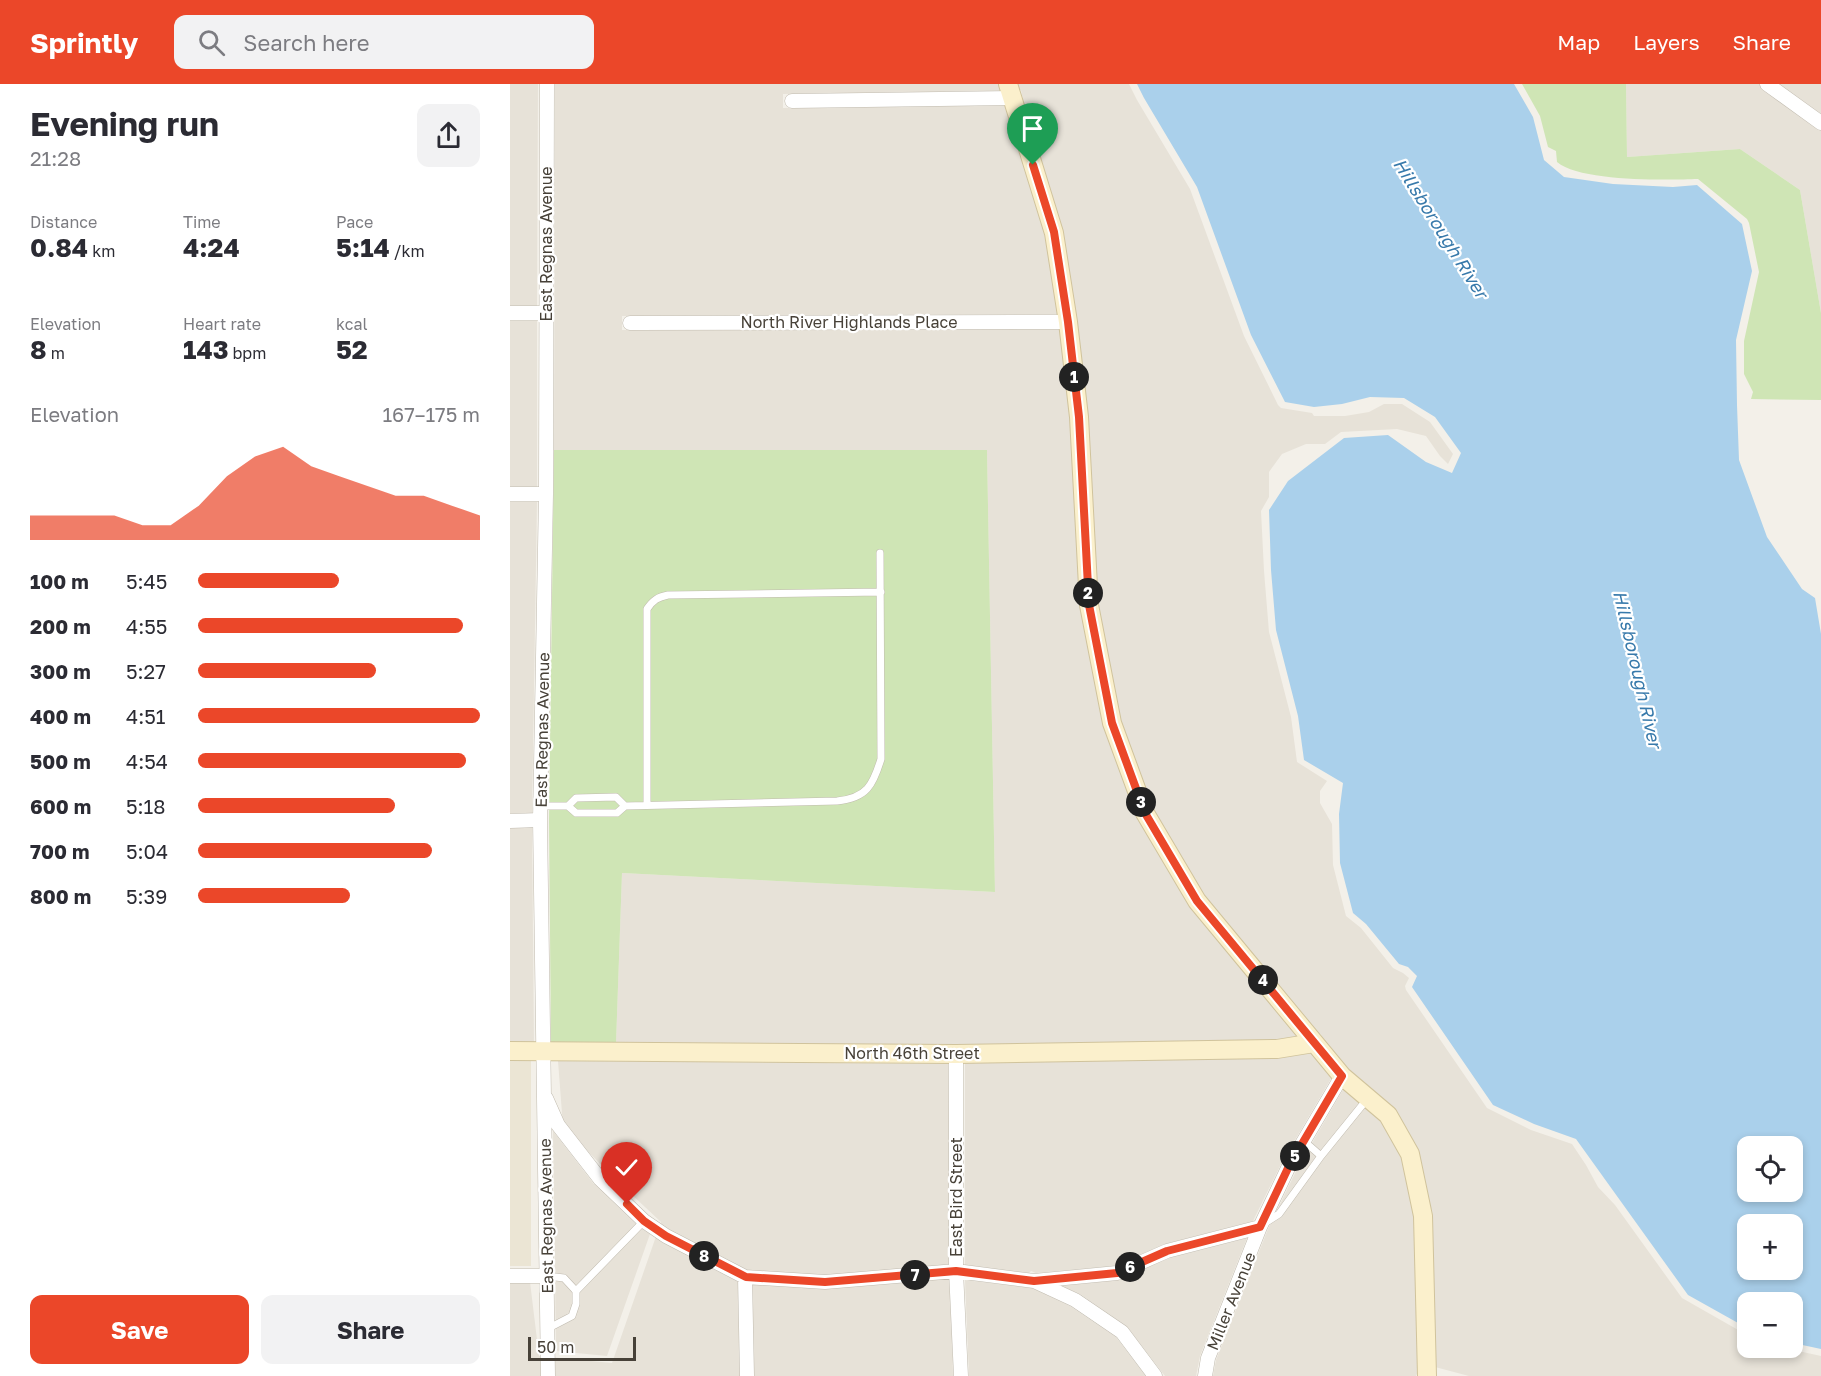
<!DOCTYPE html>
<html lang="en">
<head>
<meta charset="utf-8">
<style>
	body { margin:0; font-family:"Golos Text",sans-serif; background:#f2f2f3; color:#2b2b33; height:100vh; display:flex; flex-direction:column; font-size:22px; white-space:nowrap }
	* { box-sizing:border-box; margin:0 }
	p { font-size:20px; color:#7c7c81 }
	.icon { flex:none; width:33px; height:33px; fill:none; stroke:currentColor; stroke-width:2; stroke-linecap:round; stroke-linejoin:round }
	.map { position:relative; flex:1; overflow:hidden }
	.details { display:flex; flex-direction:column; background:#fff; width:510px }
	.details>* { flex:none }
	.buttons { position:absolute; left:1227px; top:1052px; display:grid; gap:12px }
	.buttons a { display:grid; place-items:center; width:66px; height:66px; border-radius:12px; background:#fff; box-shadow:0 3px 9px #0003; font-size:30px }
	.scale { position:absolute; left:18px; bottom:15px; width:108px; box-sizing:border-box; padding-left:6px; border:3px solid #474138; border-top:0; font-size:16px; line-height:21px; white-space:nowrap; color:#474138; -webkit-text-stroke:4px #fff; paint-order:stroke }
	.pin { position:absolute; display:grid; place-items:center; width:51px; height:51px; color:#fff; margin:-62px -26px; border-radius:50% 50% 50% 0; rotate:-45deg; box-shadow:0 0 6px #0007 }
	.pin .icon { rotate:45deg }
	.km { position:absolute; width:30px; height:30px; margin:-15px; border-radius:50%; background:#222; color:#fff; font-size:16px; line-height:30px; text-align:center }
	.round { display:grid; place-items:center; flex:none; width:63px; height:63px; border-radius:12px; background:#f2f2f3 }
	.overview { display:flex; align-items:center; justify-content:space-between; height:102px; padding:0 30px }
	h1 { font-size:33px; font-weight:700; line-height:45px }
	.stats { display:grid; grid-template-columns:repeat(3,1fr); gap:9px; height:102px; padding:6px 30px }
	.stats div { display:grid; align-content:center }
	.stats b { font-size:26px; font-weight:700 }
	.stats small { font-size:16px; font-weight:400 }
	.stats p { font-size:16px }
	.chart { height:168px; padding:12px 30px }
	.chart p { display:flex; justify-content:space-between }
	.chart svg { width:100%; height:108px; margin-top:6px; fill:#eb4729; opacity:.7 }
	.action { display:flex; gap:12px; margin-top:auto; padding:12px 30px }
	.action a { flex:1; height:69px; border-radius:12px; background:#eb4729; color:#fff; font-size:24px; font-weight:700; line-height:69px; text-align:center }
	.action a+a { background:#f2f2f3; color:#2b2b33 }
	ul { padding:0 30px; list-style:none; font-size:20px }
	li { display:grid; grid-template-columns:96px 72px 1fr; align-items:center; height:45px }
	li i { height:15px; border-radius:8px; background:#eb4729 }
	header { display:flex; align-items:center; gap:36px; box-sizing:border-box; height:84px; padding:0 30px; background:#eb4729; color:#fff }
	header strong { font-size:28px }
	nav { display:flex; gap:33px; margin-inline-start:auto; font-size:21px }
	.search { width:420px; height:54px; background:#f2f2f3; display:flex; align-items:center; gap:15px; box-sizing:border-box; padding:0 21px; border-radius:12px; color:#7c7c81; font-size:22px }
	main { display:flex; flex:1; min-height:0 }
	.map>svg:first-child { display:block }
	.residential { fill:#e7e2d8 }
	.education { fill:#ebe5d4 }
	.green { fill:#cfe5b5 }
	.water { fill:#aad0eb; fill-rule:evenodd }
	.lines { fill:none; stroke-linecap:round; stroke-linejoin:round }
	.lane-casing { stroke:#c1bbaf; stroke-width:8 }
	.street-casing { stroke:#c1bbaf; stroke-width:15 }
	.secondary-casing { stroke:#d0c39c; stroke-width:20 }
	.lane { stroke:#fff; stroke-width:7 }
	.street { stroke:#fff; stroke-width:14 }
	.secondary { stroke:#fbf0cc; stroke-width:18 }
	.route-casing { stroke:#fff; stroke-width:12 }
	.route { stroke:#eb4729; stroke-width:8 }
	.labels { text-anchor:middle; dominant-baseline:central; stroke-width:4.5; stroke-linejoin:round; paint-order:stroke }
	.street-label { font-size:16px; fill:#474138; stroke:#fff }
	.water-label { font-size:18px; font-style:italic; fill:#387aab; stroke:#fff }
</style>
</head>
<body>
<header>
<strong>Sprintly</strong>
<div class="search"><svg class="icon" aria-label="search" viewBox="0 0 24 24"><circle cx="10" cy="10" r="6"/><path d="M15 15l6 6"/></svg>Search here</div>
<nav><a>Map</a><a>Layers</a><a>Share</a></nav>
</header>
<main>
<section class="details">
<div class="overview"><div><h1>Evening run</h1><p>21:28</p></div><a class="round"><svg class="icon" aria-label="share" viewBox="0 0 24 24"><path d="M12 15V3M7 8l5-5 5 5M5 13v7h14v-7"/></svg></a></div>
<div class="stats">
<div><p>Distance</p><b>0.84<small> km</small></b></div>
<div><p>Time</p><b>4:24</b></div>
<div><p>Pace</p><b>5:14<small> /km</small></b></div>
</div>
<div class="stats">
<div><p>Elevation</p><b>8<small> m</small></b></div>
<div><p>Heart rate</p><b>143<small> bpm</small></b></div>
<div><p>kcal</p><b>52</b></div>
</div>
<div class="chart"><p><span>Elevation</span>167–175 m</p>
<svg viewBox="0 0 160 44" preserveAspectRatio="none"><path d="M0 44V34L10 34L20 34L30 34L40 38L50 38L60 30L70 18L80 10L90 6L100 14L110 18L120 22L130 26L140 26L150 30L160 34V44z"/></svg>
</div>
<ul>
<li><b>100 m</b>5:45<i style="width:50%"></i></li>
<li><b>200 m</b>4:55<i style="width:94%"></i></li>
<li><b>300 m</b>5:27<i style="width:63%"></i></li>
<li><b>400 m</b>4:51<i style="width:100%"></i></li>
<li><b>500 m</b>4:54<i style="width:95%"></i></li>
<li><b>600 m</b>5:18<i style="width:70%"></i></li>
<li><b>700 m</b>5:04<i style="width:83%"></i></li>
<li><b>800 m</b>5:39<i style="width:54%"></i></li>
</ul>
<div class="action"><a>Save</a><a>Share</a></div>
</section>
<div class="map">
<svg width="1311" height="1292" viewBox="0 0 1311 1292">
	<rect width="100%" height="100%" fill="#f3f0e9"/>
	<path class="residential" d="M0,0H28L27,222H0Z
		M45,0H489L491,7L273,10V24L496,21L536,150L548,230L112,232V246L550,245L560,334L571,521L628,732L790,954L766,958L446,962L106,960L112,789L485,808L477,366H44Z
		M506,0H619L627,16L680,105L734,252L768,321L771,324L802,329L804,332H835L859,328L874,320H892L920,338L943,370L938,380L930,372L916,352L887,345L831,348L815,360H796L772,370L759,388V413L751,427L754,487L759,548L781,633L787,678L817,697L810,707V719L822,740L823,781L836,832L851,844L883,884L893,889L899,894L895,902L896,906L977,1024L1021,1046L1062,1060L1076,1081L1088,1103L1105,1121L1172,1214L1237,1251L1238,1263H1270L1311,1272V1292H959L925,1283L922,1138L923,1137L922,1125L920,1124L907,1067L842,991L843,989L838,986L812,956L811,950L808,951L695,813L643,726L610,637L587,520L577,332L511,6H509Z
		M1116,0H1311V229L1290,106L1230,65L1117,73Z
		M0,237H27V403H0Z
		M0,418H27L22,729H0Z
		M0,744H22L24,960H0Z
		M801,967L822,993L772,1078L743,1137L655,1160L605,1182L526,1189L521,1187L519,1189L455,1181V977Z
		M48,977L438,980L443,1292H0V1198H20L29,1272L102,1279L151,1138L104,1094L53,1042Z
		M834,1004L871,1036L892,1073L905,1133L908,1287L906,1292H703L706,1276L758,1145L787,1085Z
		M43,1047L83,1099L128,1142L140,1150L97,1272L46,1267Z
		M737,1154L690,1272L686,1292H655L617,1243L570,1210L552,1202L608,1196L660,1174Z
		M455,1196L522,1204L560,1222L606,1253L636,1292H459Z"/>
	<path class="education" d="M0,976H21V1182H0Z"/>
	<path class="green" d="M1012,0H1116L1117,73L1230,65L1290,106L1311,229V316L1241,315L1243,308L1234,290V257L1249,188L1239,139L1237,135L1188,95C1156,96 1071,98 1047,78L1046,67L1038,63L1030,32Z
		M44,366H477L485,808L112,789L106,960H41L39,736Z"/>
	<path class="water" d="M627,0H1004L1023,33L1034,76L1054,93L1103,100L1163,103L1187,101L1232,140L1242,187L1226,256L1227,321L1229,376L1257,453L1292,505L1305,514L1311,550V1265L1283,1259L1282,1218H1238L1237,1244L1178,1211L1066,1055L1024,1040L983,1021L902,903L907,892L898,883L889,880L856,840L843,829L830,779L829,730L833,699L794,676L788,632L766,546L761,486L759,426L778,397L834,354L878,351L916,378L942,389L951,369L925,333L894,314L860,313L832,320L804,323L775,318L741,251L687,103L634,14ZM1238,1062H1282V1107H1238ZM1238,1140H1282V1185H1238Z"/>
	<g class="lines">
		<g class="lane-casing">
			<path id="lane" d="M137,721V525C143,516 148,513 158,511L371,508
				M31,722H58L66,729H107L115,722L327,717C357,714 363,701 371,675L370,469
				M58,722L66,714L106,713L115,722
				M794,1057L811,1072L858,1014
				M755,1139L769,1130L811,1072
				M37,1192L54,1194L66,1207V1220L62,1232L37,1245
				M66,1207L134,1137"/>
		</g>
		<g class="street-casing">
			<path id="street" d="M37,0L36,410L30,736L38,1292
				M1257,0L1311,39
				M282,17L503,14
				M0,229H35
				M120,239L558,238
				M0,410H36
				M0,737L30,736
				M446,970V1187L451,1292
				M36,1014L48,1041L90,1095L134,1137L156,1152L235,1193L315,1198L446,1187L524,1197L607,1189L657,1167L750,1143L779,1082L832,992
				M0,1192H37
				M235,1193L237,1292
				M524,1197L565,1216L612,1248L645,1292
				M695,1292L698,1274L750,1143"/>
		</g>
		<g class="secondary-casing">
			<path id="secondary" d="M498,0L544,149L558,238L569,333L579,521L602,639L635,729L687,817L832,992L878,1031L900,1070L913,1132L917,1292
				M0,967L446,970L767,965L804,959"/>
		</g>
		<use href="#lane" class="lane"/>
		<use href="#street" class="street"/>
		<use href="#secondary" class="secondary"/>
	</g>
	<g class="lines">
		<g class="route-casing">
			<path id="route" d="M117,1120L134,1137L156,1152L236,1193L315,1198L446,1187L524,1197L607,1189L657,1167L750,1143L779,1082L832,992L687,817L635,729L602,639L579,521L569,333L558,238L544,148L523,81"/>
		</g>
		<use href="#route" class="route"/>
	</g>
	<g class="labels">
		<g class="street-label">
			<text transform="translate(36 160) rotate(-90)">East Regnas Avenue</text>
			<text x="339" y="238">North River Highlands Place</text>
			<text transform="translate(32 646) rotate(-89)">East Regnas Avenue</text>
			<text x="402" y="969">North 46th Street</text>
			<text transform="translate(446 1113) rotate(-90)">East Bird Street</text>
			<text transform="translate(36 1132) rotate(-91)">East Regnas Avenue</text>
			<text transform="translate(721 1217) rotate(-68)">Miller Avenue</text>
		</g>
		<g class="water-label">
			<text transform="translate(931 144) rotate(58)">Hillsborough River</text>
			<text transform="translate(1128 585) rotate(77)">Hillsborough River</text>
		</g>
	</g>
</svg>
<div class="buttons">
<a><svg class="icon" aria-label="locate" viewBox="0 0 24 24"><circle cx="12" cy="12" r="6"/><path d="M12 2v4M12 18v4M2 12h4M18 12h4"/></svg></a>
<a>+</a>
<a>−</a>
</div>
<div class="scale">50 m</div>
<div class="pin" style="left:523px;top:81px;background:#1e9e55"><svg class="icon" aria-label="arrive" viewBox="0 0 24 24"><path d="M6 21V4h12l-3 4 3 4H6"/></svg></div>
<div class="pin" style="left:117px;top:1120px;background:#d93025"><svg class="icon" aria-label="check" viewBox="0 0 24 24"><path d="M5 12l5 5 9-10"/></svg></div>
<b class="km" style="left:564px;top:293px">1</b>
<b class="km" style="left:578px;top:509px">2</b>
<b class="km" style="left:631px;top:718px">3</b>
<b class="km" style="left:753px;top:896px">4</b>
<b class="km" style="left:785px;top:1072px">5</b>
<b class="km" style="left:620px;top:1183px">6</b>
<b class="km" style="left:405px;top:1191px">7</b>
<b class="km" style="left:194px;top:1172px">8</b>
</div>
</main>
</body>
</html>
